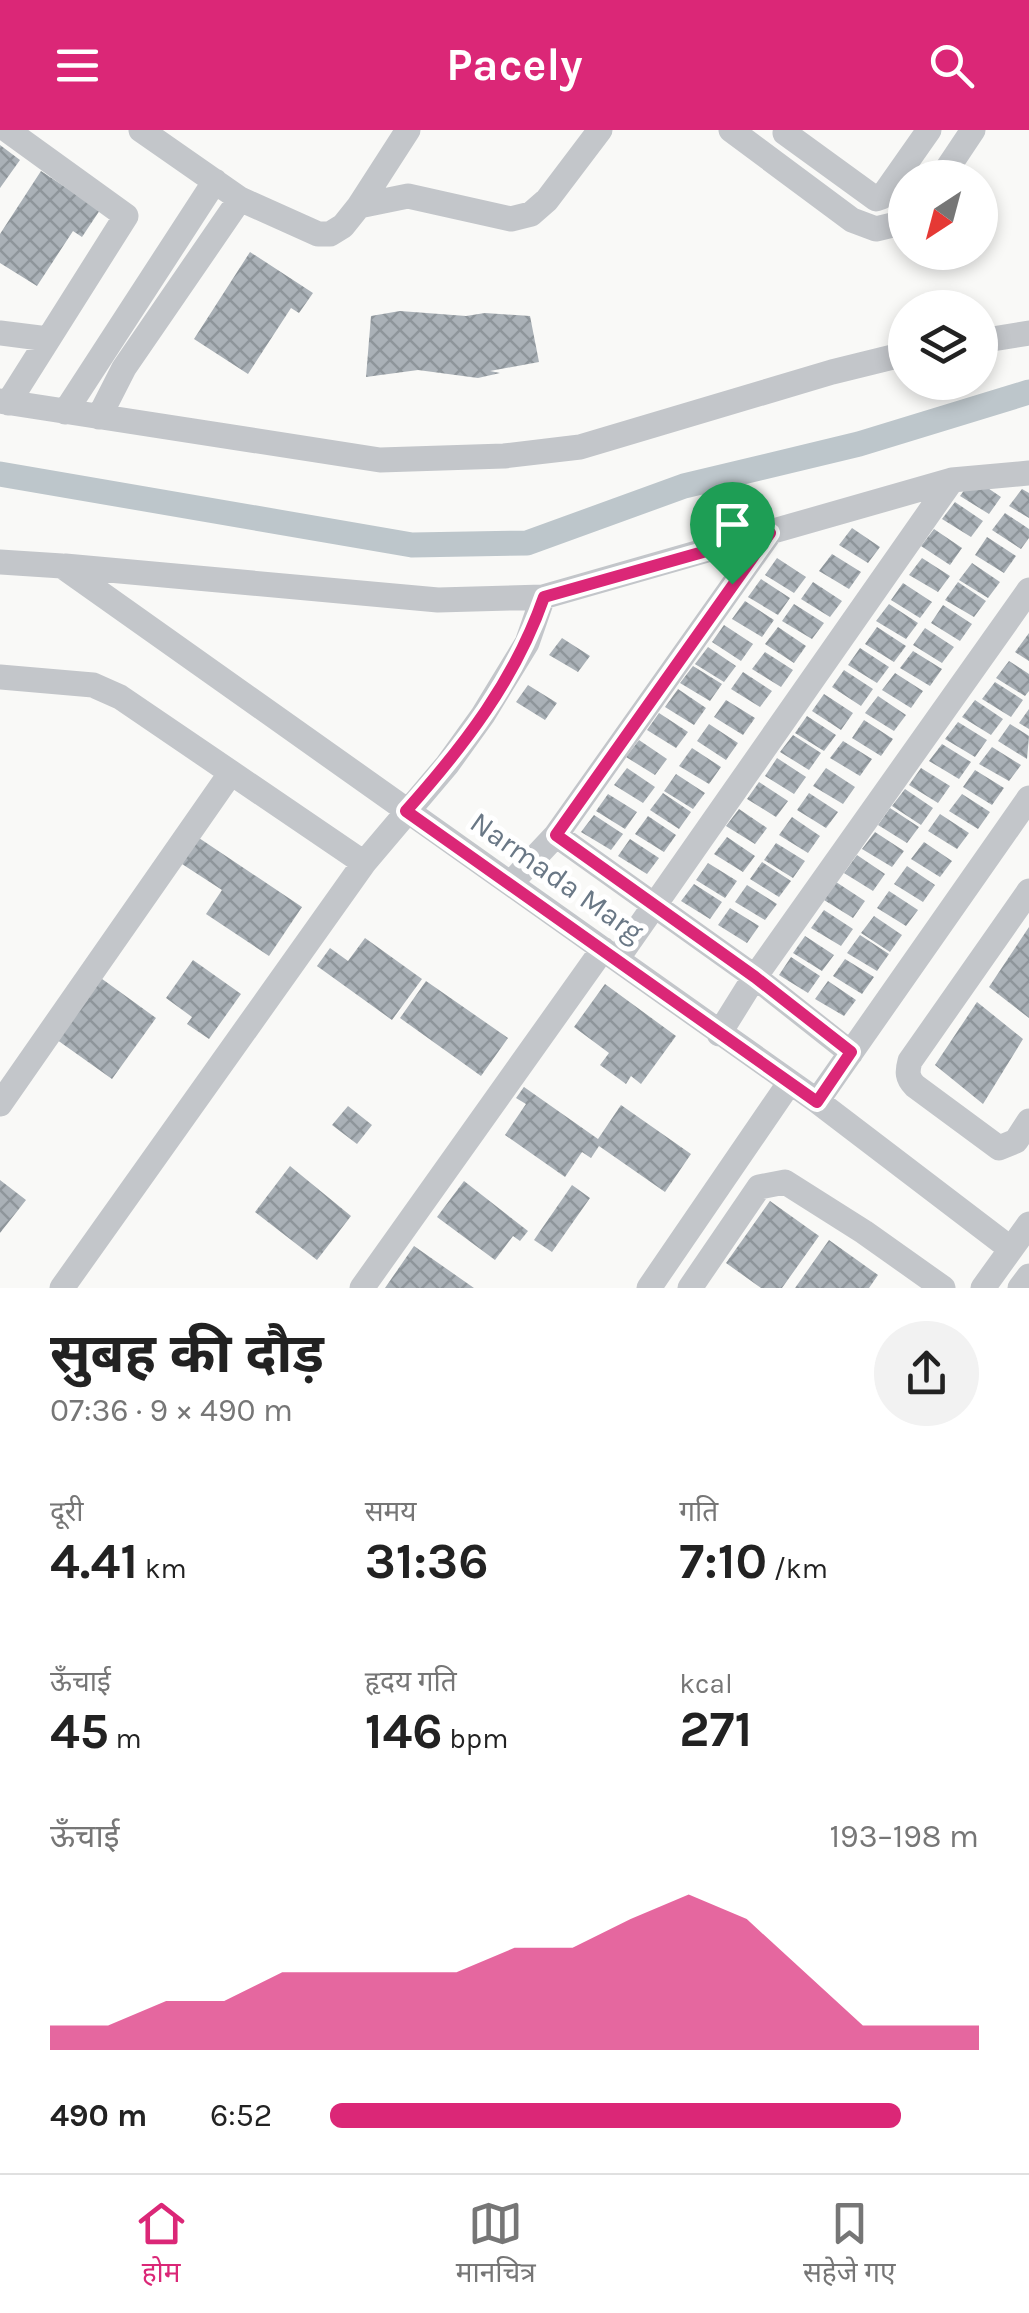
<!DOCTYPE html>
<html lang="hi">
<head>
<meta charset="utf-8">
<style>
	body { margin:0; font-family:Karla,"Noto Sans Devanagari",sans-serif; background:#f2f2f2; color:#222; height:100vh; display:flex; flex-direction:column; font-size:38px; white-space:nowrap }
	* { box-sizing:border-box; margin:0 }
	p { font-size:32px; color:#767676 }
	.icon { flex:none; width:55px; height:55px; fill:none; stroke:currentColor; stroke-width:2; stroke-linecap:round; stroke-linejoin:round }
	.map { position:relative; height:1158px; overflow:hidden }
	.details { display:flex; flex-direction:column; background:#fff; flex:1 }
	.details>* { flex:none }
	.needle { width:65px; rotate:216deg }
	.controls { position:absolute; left:888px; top:30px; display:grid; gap:20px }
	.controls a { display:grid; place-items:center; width:110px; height:110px; border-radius:50%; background:#fff; box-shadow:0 5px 15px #0003; font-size:50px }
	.pin { position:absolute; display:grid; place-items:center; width:85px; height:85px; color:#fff; margin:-102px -42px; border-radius:50% 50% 50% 0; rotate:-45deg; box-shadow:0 0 10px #0007 }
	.pin .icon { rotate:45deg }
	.round { display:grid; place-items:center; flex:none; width:105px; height:105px; border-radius:52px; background:#f2f2f2 }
	.overview { display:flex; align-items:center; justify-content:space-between; height:170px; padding:0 50px }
	h1 { font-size:55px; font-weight:700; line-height:75px }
	.stats { display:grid; grid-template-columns:repeat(3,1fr); gap:15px; height:170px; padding:10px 50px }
	.stats div { display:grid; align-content:center }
	.stats b { font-size:50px; font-weight:700 }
	.stats small { font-size:28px; font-weight:400 }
	.stats p { font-size:28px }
	.chart { height:280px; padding:20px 50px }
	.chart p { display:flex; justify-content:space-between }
	.chart svg { width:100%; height:180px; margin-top:10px; fill:#db2777; opacity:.7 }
	ul { padding:0 50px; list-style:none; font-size:32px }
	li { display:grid; grid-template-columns:160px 120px 1fr; align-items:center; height:75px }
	li i { height:25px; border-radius:12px; background:#db2777 }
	header { display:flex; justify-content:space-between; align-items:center; height:130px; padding:0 50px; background:#db2777; color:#fff; font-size:45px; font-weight:700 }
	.tabs { display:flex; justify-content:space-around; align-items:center; height:140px; border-top:2px solid #e0e0e0; background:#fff; font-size:28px; color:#767676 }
	.tabs a { display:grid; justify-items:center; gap:5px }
	.tabs .on { color:#db2777 }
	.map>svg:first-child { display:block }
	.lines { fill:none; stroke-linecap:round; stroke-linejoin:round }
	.canal { stroke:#bdc6cb; stroke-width:25 }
	.building { fill:url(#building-cross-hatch) }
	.minor { stroke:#c3c6ca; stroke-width:25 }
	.route-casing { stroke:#fff; stroke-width:20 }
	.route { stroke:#db2777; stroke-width:12 }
	.labels { text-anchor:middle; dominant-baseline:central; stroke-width:10; stroke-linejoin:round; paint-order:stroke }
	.street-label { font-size:30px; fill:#6a7886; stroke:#fff }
</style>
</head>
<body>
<header><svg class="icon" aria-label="menu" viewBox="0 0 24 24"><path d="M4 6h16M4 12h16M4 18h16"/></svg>Pacely<svg class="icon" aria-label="search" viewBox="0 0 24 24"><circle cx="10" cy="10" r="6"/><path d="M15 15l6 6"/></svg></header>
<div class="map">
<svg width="1029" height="1158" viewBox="0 0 1029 1158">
	<defs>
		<pattern id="building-cross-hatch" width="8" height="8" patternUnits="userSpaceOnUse" patternTransform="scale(2.5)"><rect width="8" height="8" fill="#aab1b7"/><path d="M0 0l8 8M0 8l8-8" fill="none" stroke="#8e959a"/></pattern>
	</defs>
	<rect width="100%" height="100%" fill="#f9f9f7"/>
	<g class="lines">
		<path class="canal" d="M0,344L412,415L527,413L684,356L859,314L1029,262"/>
	</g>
	<path class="building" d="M0,15L20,30L0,58Z
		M41,41L100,80L82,107L73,101L37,156L0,133V104Z
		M250,122L313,163L299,183L291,178L248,244L194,209Z
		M400,181L466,186L485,183L530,186L539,232L490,241L500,243L478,248L418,240L366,247L371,186Z
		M973,348L1001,367L989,384L960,366Z
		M1022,359L1029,363V388L1009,376Z
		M955,372L983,391L971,407L942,389Z
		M1005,383L1029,399V408L1021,419L992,400Z
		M852,398L880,417L868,433L839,415Z
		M934,399L962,418L950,435L921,416Z
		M987,407L1016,426L1004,443L975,425Z
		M832,424L861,442L849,459L819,441Z
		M777,428L806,447L794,463L765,445Z
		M922,428L950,446L938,462L909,445Z
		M972,433L1000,452L988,468L959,450Z
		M761,449L790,468L778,485L748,467Z
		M813,452L842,471L830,487L801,469Z
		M958,452L986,471L974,487L945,470Z
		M903,453L932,472L920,488L891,470Z
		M745,471L774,490L762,507L732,489Z
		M794,474L824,493L812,509L782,491Z
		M889,474L918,493L906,509L876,491Z
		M943,475L972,494L960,511L931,493Z
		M724,495L753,514L741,531L712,512Z
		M778,497L806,516L794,533L765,514Z
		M877,497L906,516L894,532L865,514Z
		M925,498L954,517L942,533L913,515Z
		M1029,503V531L1015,522Z
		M562,508L590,526L578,542L549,525Z
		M708,517L736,536L724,552L695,534Z
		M860,518L889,537L877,553L848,535Z
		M913,521L942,539L930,556L900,538Z
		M765,522L793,540L781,557L752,539Z
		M1009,531L1029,544V561L1025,566L996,548Z
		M693,536L722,554L710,571L680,553Z
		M844,540L873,559L861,576L832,557Z
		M743,542L772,561L760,577L731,559Z
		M895,543L923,561L911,578L882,560Z
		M995,552L1023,570L1011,587L982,569Z
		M528,555L557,573L545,590L516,572Z
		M678,559L706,578L694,595L665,577Z
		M824,564L853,583L841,600L812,581Z
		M878,566L906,585L894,601L865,583Z
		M726,570L755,588L743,605L714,587Z
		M975,570L1003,589L991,605L962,587Z
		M1029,579V599L1019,593Z
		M659,583L688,602L676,618L647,600Z
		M807,586L836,605L824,621L795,603Z
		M864,590L893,609L881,626L852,608Z
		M958,592L987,610L975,627L945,609Z
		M709,594L738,613L726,630L697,611Z
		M1010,594L1029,606L1027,629L998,611Z
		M793,605L821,623L809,640L780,622Z
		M639,610L667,629L655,645L626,627Z
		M843,611L872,629L860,646L830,628Z
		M942,614L971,632L959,649L929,631Z
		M992,617L1021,635L1009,651L979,634Z
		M692,618L721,637L709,654L679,636Z
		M777,628L806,647L794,664L765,646Z
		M627,638L655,657L643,673L614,655Z
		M826,638L855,657L843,674L813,656Z
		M921,638L950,656L938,673L909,655Z
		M975,640L1004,658L992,675L963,657Z
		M676,644L705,663L693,679L664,661Z
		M759,652L788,671L776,687L747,669Z
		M905,659L933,678L921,695L892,676Z
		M663,663L691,682L679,699L650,680Z
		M809,663L838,682L826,698L797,680Z
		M608,664L637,682L625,699L596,681Z
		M962,664L990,682L978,699L949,681Z
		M890,678L919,697L907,713L878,695Z
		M739,679L767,698L755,714L726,696Z
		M940,684L969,703L957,719L928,701Z
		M594,685L623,704L611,720L581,702Z
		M648,686L676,705L664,722L635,704Z
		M792,687L820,706L808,723L779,705Z
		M875,702L904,721L892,737L862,719Z
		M727,707L755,726L743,742L714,724Z
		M199,708L302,777L269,826L206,784L222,760L182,734Z
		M630,709L659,728L647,744L618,726Z
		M924,712L952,731L940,747L911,729Z
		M776,713L805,731L793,748L764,730Z
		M857,725L885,744L873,761L844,743Z
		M762,732L791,751L779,767L750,749Z
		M708,733L737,751L725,768L696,750Z
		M907,736L935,755L923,772L894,754Z
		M836,752L865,771L853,788L824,770Z
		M694,754L722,772L710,789L681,771Z
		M747,755L777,774L765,790L735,772Z
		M889,761L918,780L906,796L877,778Z
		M730,778L759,796L747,813L718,795Z
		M824,780L853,799L841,816L811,798Z
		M874,786L902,805L890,822L861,803Z
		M1029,797V888L989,857Z
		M860,805L889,824L877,841L847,823Z
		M805,806L834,825L822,841L793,823Z
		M365,808L422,849L392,890L317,836L330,818L348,831Z
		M791,827L820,846L808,863L779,845Z
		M845,829L874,847L862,864L833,846Z
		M193,830L241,864L209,909L187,894L192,887L166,868Z
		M98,846L156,888L112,949L53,907Z
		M426,851L508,908L481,946L400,888Z
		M828,851L856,870L844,886L815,869Z
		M605,854L676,906L641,954L631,946L626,954L600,935L609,923L574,897Z
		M977,872L1023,909L983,974L935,935Z
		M524,957L598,1009L621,975L691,1024L665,1062L599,1016L591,1028L582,1022L565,1047L505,1005L526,974L516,968Z
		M348,976L372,995L357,1014L332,995Z
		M290,1036L351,1086L317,1130L255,1082Z
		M0,1050L26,1070L0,1103Z
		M464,1051L528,1101L520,1111L513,1106L495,1130L437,1087Z
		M572,1055L590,1068L552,1122L534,1110Z
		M770,1071L819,1106L782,1158H761L726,1133Z
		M829,1110L878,1145L869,1158H795Z
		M414,1116L474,1158H385Z"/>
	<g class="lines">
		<path class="minor" d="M7,0L126,86L8,273
			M141,0L240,69L318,104H330L343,96L359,76L408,66L511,89L531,84L547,70L600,0
			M731,0L852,90L876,99L905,92
			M785,3L876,69L882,67L929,0
			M941,48L973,0
			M359,76L408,0
			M0,203L48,209
			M980,211L1029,203
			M0,271L380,330L504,326L580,317L832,242L905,224
			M65,282L215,51
			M99,287L124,238L240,69
			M0,432L62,436L817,971L1011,1119
			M65,436L438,470L543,467L952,350
			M0,547L93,555L120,567L364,733
			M556,705L755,847L851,923
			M511,753L556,705L770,403
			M1029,761L910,931C907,942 907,948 915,956L999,1018L1016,1011L1029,991
			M617,829L952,350L1029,343
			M719,904L752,851L1029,460
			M817,971L1029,668
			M0,974L230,644
			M62,1158L364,733L447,635L483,585L527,513L543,467
			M362,1158L603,819
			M649,1158L790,952
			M690,1158L759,1057L785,1052L864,1102L943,1158
			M983,1158L1029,1094
			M1020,1158L1029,1146"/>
	</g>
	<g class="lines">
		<g class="route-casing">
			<path id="route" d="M770,403L556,705L755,847L851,922L817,972L406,681C464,616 515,550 544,467Z"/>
		</g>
		<use href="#route" class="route"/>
	</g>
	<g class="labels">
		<g class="street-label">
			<text transform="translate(557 747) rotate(35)">Narmada Marg</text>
		</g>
	</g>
</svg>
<div class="controls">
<a><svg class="needle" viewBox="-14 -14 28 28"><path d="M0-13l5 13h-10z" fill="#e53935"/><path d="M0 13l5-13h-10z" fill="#767676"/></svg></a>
<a><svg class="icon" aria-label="layers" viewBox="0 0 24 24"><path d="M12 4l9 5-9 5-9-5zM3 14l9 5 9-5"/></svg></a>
</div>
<div class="pin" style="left:732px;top:454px;background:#1e9e55"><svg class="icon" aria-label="arrive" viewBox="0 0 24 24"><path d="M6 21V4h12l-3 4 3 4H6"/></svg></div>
</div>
<section class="details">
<div class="overview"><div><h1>सुबह की दौड़</h1><p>07:36 · 9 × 490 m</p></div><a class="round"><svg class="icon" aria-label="share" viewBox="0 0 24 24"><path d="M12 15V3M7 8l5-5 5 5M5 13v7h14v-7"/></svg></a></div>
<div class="stats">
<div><p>दूरी</p><b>4.41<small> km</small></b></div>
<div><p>समय</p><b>31:36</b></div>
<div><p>गति</p><b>7:10<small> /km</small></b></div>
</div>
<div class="stats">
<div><p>ऊँचाई</p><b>45<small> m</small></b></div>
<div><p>हृदय गति</p><b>146<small> bpm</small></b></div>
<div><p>kcal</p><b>271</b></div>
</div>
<div class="chart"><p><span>ऊँचाई</span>193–198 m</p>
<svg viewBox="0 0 160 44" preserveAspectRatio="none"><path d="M0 44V38L10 38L20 32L30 32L40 25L50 25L60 25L70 25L80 19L90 19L100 12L110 6L120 12L130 25L140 38L150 38L160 38V44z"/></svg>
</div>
<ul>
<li><b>490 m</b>6:52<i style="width:88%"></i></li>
</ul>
</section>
<nav class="tabs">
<a class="on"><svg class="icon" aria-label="home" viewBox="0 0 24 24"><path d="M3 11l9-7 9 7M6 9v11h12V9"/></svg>होम</a>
<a><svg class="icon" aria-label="map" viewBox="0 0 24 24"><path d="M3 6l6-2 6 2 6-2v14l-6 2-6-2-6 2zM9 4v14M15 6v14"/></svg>मानचित्र</a>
<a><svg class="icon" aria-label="saved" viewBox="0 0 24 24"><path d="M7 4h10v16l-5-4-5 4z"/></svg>सहेजे गए</a>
</nav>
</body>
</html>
